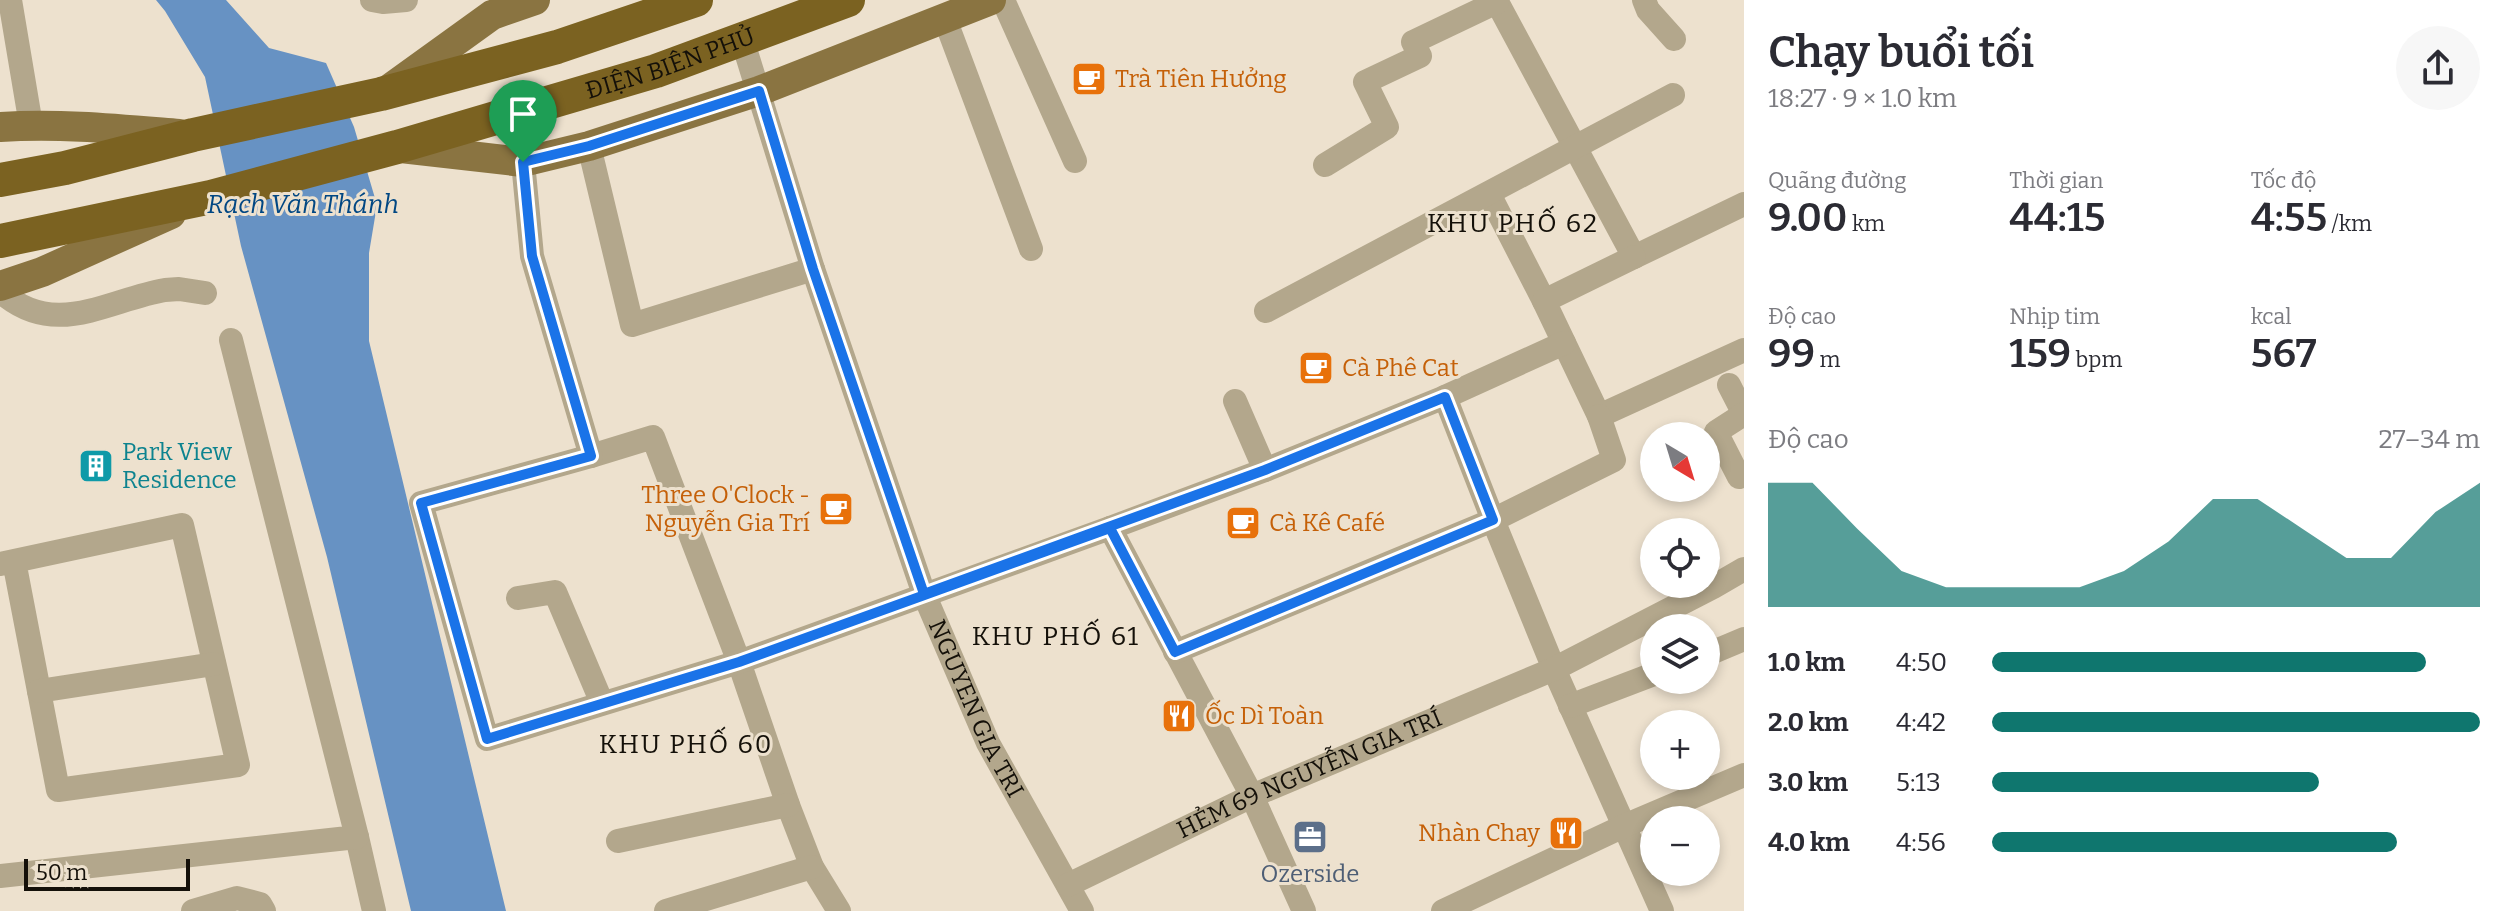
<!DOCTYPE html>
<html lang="vi">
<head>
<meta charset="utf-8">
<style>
	body { margin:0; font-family:Bitter,serif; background:#f7f7f7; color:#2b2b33; height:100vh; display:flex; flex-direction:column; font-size:30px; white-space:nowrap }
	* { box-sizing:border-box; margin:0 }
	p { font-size:26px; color:#7c7c81 }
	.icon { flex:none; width:44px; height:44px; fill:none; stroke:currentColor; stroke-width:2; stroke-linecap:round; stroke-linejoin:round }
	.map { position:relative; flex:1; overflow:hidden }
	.drawer { display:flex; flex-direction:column; background:#fff; width:760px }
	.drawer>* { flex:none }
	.needle { width:52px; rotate:142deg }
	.buttons { position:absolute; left:1640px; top:422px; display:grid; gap:16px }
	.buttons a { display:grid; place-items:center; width:80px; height:80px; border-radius:50%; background:#fff; box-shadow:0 4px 12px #0003; font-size:40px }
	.scale { position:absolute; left:24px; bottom:20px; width:166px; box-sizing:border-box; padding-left:8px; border:4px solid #141009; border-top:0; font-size:22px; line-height:28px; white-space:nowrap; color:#141009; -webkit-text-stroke:6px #ede1ce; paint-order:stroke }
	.pin { position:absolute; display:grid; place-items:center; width:68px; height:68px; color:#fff; margin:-82px -34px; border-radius:50% 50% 50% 0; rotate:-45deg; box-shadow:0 0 8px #0007 }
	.pin .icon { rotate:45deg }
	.round { display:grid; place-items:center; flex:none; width:84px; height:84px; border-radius:42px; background:#f7f7f7 }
	.head { display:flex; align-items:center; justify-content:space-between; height:136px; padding:0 24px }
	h1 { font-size:44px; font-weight:600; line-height:60px }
	.figures { display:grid; grid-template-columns:repeat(3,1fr); gap:12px; height:136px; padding:8px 24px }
	.figures div { display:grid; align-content:center }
	.figures b { font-size:40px; font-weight:600 }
	.figures small { font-size:22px; font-weight:400 }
	.figures p { font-size:22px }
	.chart { height:224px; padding:16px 24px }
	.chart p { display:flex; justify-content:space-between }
	.chart svg { width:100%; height:144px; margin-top:8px; fill:#0f766e; opacity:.7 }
	ul { padding:0 24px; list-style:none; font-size:26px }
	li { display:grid; grid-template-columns:128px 96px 1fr; align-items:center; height:60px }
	li i { height:20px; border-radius:10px; background:#0f766e }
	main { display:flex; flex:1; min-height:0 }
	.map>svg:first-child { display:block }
	.water { fill:#6792c3 }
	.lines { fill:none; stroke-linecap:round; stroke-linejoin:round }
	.minor { stroke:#b3a78c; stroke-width:24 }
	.major { stroke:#8a7441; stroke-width:30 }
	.highway { stroke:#7b6221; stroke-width:34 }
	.route-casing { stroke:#fff; stroke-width:16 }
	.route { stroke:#1a73e8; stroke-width:10 }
	.labels { text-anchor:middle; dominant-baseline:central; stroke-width:6; stroke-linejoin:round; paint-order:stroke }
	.street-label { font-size:24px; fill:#141009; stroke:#ede1ce }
	.food-label { font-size:24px; fill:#c56008; stroke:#ede1ce; text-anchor:start }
	.culture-label { font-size:24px; fill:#0d838f; stroke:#ede1ce; text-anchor:start }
	.service-label { font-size:24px; fill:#4e5e75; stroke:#ede1ce }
	.water-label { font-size:26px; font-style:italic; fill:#014783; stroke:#ede1ce }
	.neighbourhood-label { font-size:26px; letter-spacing:2px; fill:#141009; stroke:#ede1ce }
</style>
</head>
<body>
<main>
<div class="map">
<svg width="1744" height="911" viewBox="0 0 1744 911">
	<rect width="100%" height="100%" fill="#ede1ce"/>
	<path class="water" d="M156,0H226L269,48L326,63L354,127L377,205L369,253V341L506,911H411L327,557L241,246L205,77L165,11Z"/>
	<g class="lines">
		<g class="minor">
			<path d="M10,0L31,125"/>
			<path d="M372,0L383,2L406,0"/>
			<path d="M1003,0L1075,161"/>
			<path d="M1496,0L1634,257L1744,204"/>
			<path d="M1644,0L1648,10L1674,39"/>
			<path d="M945,19L1031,249"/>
			<path id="s1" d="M742,39L813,269L924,594L988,743L1082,911"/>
			<path d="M589,146L632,325L813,269"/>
			<path d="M523,162L532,256L591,456L653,437L739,662L788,805L812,867L839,911"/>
			<path d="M1325,165L1387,127L1365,82L1420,56L1413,42L1497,2"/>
			<path d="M1489,194L1544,301"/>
			<path d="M1634,257L1544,301L1599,416L1744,350"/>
			<path d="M0,291C54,340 107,300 165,290L179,289L205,293"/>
			<path d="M1266,311L1673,95"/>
			<path d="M1729,385L1744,414"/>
			<path d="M1445,397L1493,520L1554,669L1662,911"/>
			<path d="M1235,401L1265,470"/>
			<path d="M1744,414L1716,432L1739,477L1744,475"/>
			<path d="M591,456L421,503L487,739L739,662L1110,528L1265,470L1445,397L1564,343"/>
			<path d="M1110,528L1252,796L1304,911"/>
			<path d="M0,564L182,525L238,765L58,790L14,561"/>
			<path d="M518,598L555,592L602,703"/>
			<path d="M1175,652L1493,520L1614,460L1599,416"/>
			<path d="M1706,655L1744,639"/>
			<path d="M39,691L214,664"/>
			<path d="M1570,706L1654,674"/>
			<path d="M357,837L374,911"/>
			<path d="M618,841L788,805"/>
			<path d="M0,876L357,837L231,340"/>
			<path id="s2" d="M1068,885L1252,796L1554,669L1713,587L1744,569"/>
			<path d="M193,911L237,898L260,904L264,911"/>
			<path d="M666,911L812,867"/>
			<path d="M1443,911L1624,826L1744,775"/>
		</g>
		<path class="major" d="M388,90L492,15L535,0
			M0,127C60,123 119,129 179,134
			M401,148L523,162L589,146L759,91L991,0
			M0,286L42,272L171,214"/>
		<g class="highway">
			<path d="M0,180L65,168L193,135L381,94L557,47L696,0"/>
			<path id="s3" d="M0,241L211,197L397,147L656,71L848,0"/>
		</g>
	</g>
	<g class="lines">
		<g class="route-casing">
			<path id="route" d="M523,162L532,256L591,456L421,503L487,739L739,662L1110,528L1175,652L1493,520L1445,397L1265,470L924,594L813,269L759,91L589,146L523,162"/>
		</g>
		<use href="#route" class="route"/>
	</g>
	<defs>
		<g id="cafe-square" transform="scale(1.8)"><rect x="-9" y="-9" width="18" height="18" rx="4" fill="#e8710a" stroke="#ede1ce"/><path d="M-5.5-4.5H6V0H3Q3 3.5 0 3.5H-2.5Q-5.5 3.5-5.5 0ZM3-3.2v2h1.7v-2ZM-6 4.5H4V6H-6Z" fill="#fff"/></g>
		<g id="building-square" transform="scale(1.8)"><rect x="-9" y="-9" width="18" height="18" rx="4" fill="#0f9aa8" stroke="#ede1ce"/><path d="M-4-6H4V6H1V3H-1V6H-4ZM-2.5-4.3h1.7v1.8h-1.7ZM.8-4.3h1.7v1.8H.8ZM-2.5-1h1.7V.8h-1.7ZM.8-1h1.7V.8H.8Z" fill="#fff"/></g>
		<g id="restaurant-square" transform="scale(1.8)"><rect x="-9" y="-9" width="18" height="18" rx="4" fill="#e8710a" stroke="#ede1ce"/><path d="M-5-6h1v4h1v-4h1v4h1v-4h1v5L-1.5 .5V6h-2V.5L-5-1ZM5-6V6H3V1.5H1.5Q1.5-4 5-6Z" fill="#fff"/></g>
		<g id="office-square" transform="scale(1.8)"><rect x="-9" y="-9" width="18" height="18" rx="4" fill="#5c6f8a" stroke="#ede1ce"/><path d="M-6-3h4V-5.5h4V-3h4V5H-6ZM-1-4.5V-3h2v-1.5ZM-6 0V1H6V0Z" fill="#fff"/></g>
	</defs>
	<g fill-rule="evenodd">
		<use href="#cafe-square" x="1089" y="79"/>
		<use href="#cafe-square" x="1316" y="368"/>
		<use href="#building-square" x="96" y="466"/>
		<use href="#cafe-square" x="836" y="509"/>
		<use href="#cafe-square" x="1243" y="523"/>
		<use href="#restaurant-square" x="1179" y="716"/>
		<use href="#restaurant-square" x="1566" y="833"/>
		<use href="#office-square" x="1310" y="837"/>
	</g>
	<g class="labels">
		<g class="street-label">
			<text stroke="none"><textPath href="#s3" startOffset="694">ĐIỆN BIÊN PHỦ</textPath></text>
			<text stroke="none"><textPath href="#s1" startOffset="710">NGUYEN GIA TRI</textPath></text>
			<text stroke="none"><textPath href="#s2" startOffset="266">HẺM 69 NGUYỄN GIA TRÍ</textPath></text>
		</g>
		<g class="food-label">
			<text x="1115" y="79">Trà Tiên Hưởng</text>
			<text x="1342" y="368">Cà Phê Cat</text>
			<text x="810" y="495" text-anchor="end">Three O'Clock -<tspan x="810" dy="28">Nguyễn Gia Trí</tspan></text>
			<text x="1269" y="523">Cà Kê Café</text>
			<text x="1205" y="716">Ốc Dì Toàn</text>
			<text x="1540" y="833" text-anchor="end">Nhàn Chay</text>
		</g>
		<g class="culture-label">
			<text x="122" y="452">Park View<tspan x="122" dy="28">Residence</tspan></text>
		</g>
		<g class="service-label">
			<text x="1310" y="874">Ozerside</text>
		</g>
		<g class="water-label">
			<text x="303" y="204">Rạch Văn Thánh</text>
		</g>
		<g class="neighbourhood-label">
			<text x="1513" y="223">KHU PHỐ 62</text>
			<text x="1056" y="636">KHU PHỐ 61</text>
			<text x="686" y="744">KHU PHỐ 60</text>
		</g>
	</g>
</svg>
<div class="buttons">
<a><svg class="needle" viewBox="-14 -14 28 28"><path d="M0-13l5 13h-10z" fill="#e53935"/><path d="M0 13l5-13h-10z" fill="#7c7c81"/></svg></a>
<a><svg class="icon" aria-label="locate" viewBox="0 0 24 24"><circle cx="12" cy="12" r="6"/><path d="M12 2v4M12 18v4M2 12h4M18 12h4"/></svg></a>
<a><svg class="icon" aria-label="layers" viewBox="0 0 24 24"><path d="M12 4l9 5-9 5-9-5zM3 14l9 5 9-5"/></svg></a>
<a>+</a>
<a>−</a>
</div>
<div class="scale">50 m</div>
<div class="pin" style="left:523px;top:162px;background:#1e9e55"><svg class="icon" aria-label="arrive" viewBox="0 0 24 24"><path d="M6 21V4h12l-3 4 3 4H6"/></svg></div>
</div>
<section class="drawer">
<div class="head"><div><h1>Chạy buổi tối</h1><p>18:27 · 9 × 1.0 km</p></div><a class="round"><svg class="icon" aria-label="share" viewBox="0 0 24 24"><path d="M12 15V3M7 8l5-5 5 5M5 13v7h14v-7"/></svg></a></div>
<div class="figures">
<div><p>Quãng đường</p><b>9.00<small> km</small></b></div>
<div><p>Thời gian</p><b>44:15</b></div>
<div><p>Tốc độ</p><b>4:55<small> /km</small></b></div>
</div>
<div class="figures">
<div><p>Độ cao</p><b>99<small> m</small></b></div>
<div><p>Nhịp tim</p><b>159<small> bpm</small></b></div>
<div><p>kcal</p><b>567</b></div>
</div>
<div class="chart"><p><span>Độ cao</span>27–34 m</p>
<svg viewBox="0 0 160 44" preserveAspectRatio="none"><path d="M0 44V6L10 6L20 20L30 33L40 38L50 38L60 38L70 38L80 33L90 24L100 11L110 11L120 20L130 29L140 29L150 15L160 6V44z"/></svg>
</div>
<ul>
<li><b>1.0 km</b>4:50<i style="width:89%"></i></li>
<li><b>2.0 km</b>4:42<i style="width:100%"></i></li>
<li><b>3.0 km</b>5:13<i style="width:67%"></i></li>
<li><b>4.0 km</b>4:56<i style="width:83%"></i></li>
</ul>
</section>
</main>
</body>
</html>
